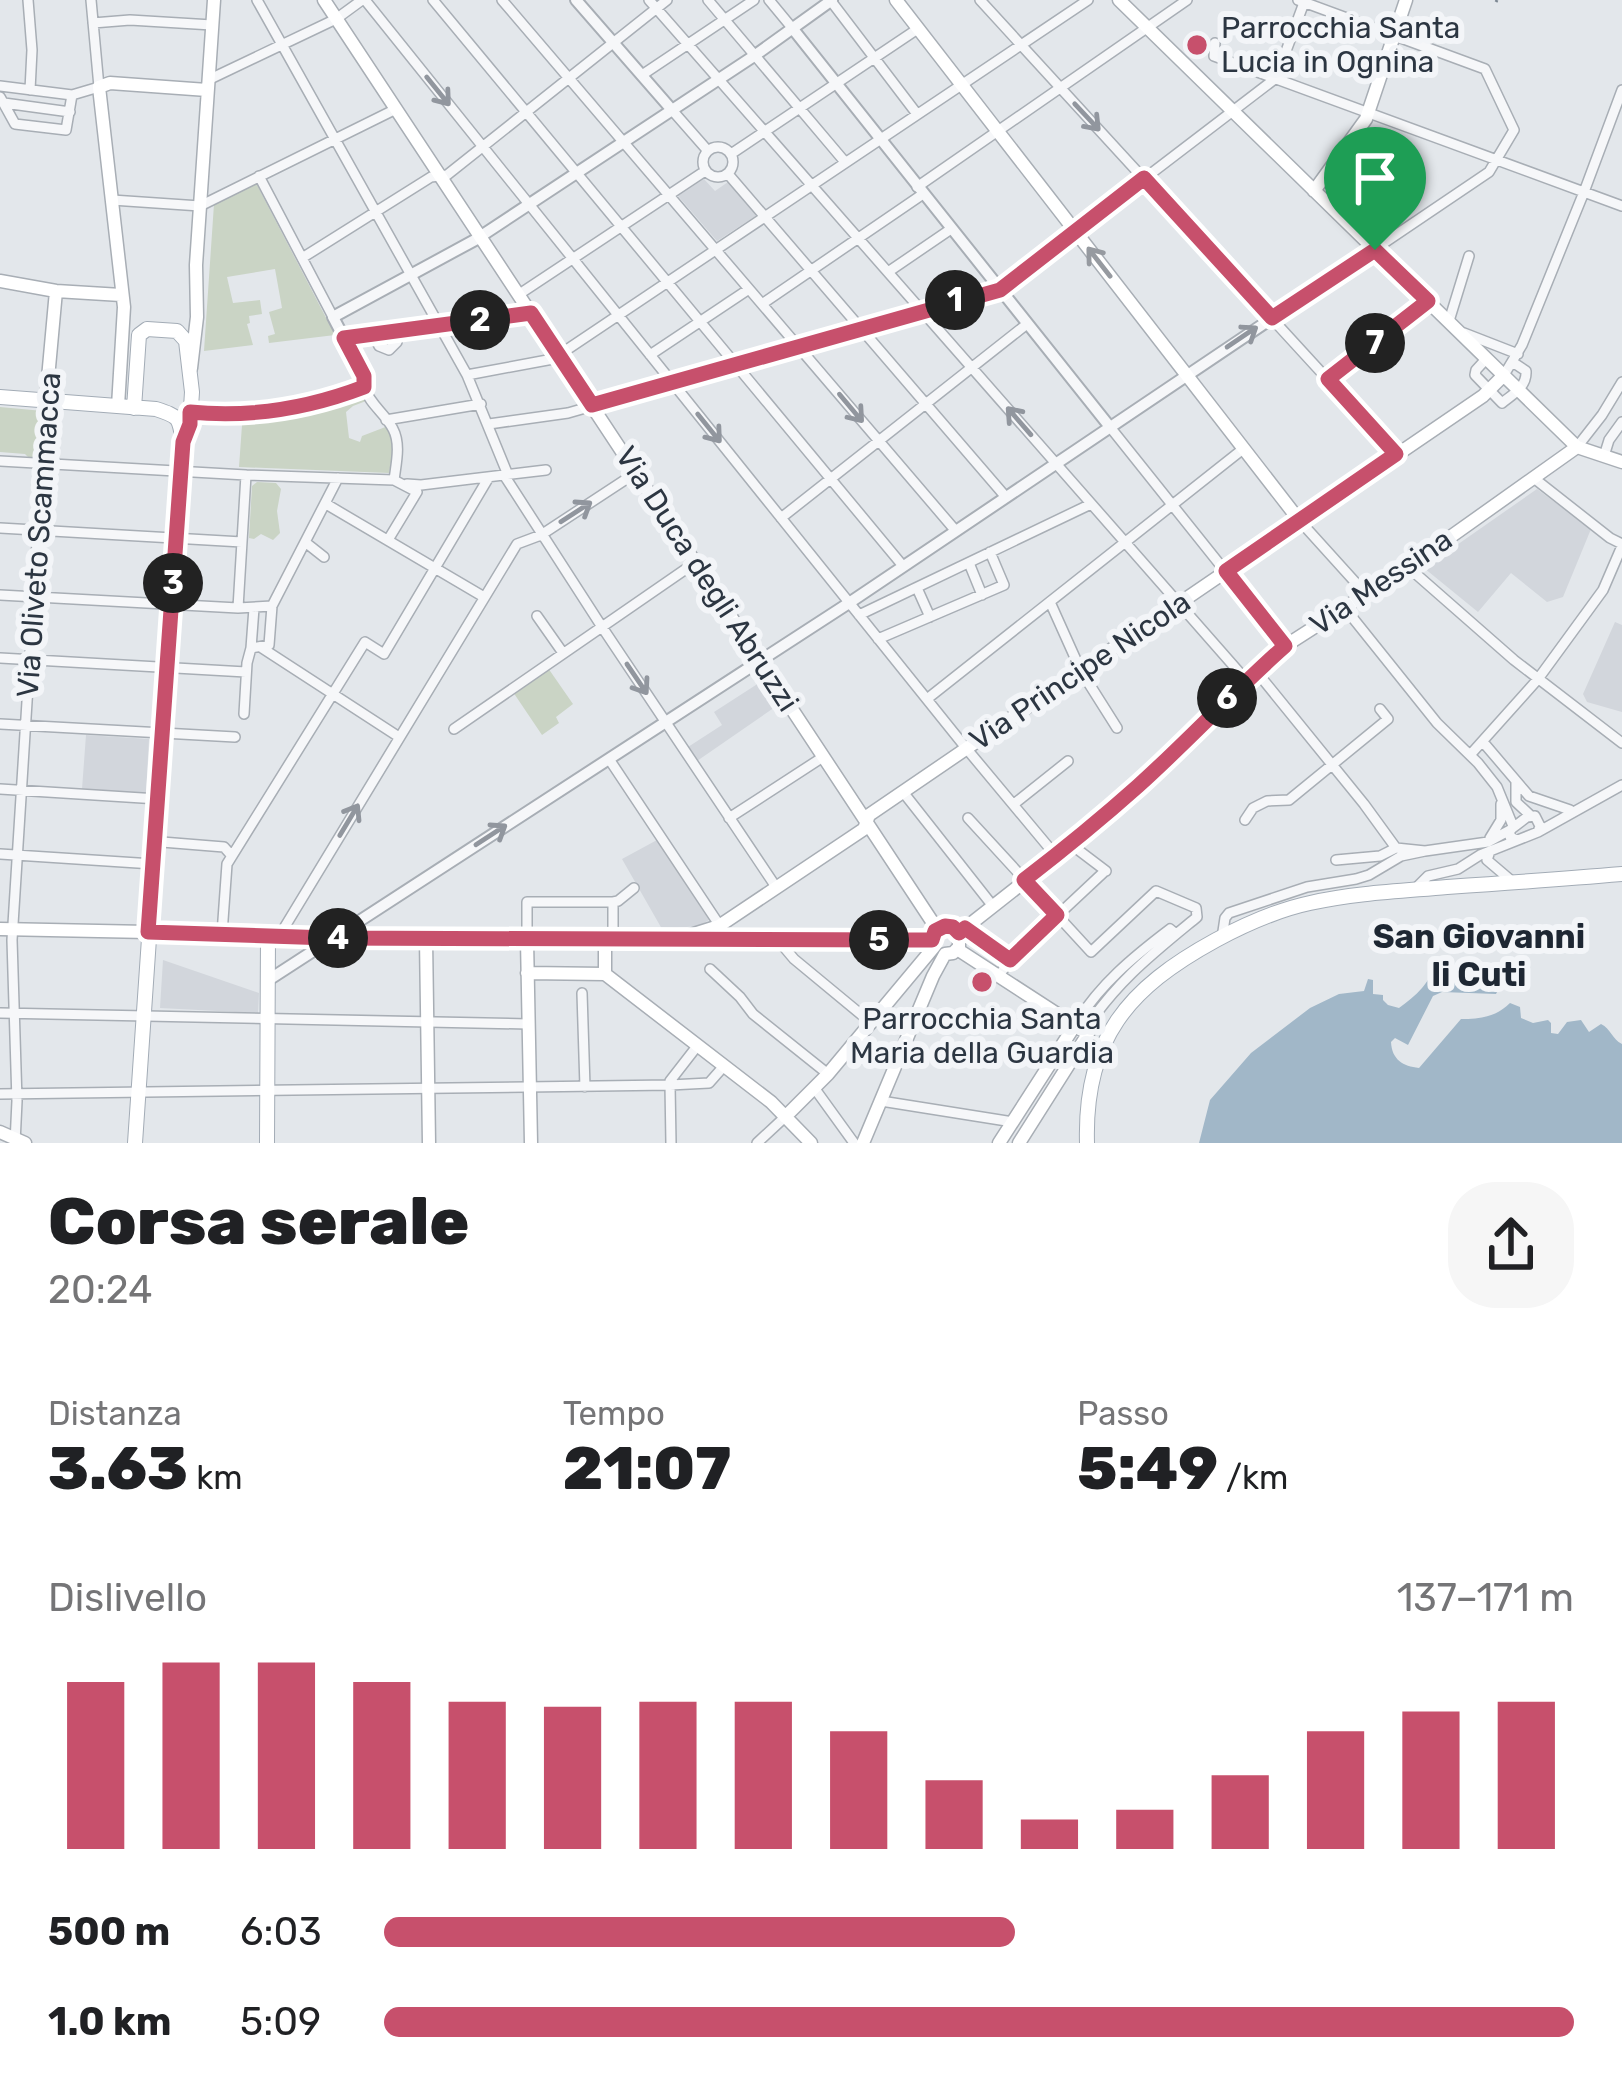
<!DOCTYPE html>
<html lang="it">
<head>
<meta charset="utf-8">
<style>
	body { margin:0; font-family:Rubik,sans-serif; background:#f6f6f6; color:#202124; height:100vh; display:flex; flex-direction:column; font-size:45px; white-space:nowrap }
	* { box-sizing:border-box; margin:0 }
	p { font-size:39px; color:#757577 }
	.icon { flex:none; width:66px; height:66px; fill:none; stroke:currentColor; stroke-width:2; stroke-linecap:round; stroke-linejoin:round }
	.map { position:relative; height:1143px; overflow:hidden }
	.sheet { display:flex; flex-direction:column; background:#fff; flex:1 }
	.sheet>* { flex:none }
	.pin { position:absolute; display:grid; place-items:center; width:102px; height:102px; color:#fff; margin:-123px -51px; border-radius:50% 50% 50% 0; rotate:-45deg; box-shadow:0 0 12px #0007 }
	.pin .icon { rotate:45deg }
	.km { position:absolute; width:60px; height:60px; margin:-30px; border-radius:50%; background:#222; color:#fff; font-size:33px; line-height:60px; text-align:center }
	.round { display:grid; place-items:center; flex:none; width:126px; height:126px; border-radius:48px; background:#f6f6f6 }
	.head { display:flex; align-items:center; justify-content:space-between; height:204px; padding:0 48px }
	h1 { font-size:66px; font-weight:800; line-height:90px }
	.stats { display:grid; grid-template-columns:repeat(3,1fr); gap:18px; height:204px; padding:12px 48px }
	.stats div { display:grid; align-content:center }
	.stats b { font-size:60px; font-weight:800 }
	.stats small { font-size:33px; font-weight:400 }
	.stats p { font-size:33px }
	.chart { height:336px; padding:24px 48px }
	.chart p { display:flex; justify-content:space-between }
	.chart svg { width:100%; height:216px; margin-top:12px; stroke:#c7506c; stroke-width:6 }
	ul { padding:0 48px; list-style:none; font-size:39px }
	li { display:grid; grid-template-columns:192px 144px 1fr; align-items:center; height:90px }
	li i { height:30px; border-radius:15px; background:#c7506c }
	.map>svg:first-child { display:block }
	.built { fill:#d2d6dc }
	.green { fill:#cad4c5 }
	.water { fill:#a1b7c8 }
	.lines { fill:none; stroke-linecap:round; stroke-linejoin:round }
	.minor-casing { stroke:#a8aeb5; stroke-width:12 }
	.tertiary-casing { stroke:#a8aeb5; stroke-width:14 }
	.secondary-casing { stroke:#a8aeb5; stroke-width:15 }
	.primary-casing { stroke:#a3acb6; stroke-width:16 }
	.minor { stroke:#f6f7f9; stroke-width:9 }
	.tertiary { stroke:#f6f7f9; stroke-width:10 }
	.secondary { stroke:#fff; stroke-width:12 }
	.primary { stroke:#fff; stroke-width:14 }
	.rail { stroke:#7d8893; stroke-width:3; stroke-dasharray:6 12; stroke-linecap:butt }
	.oneway { stroke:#91969e }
	.oneway2 { stroke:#969aa0 }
	.route-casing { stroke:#fff; stroke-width:24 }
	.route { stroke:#c7506c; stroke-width:15 }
	.poi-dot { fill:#c7506c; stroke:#f3f5f8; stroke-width:4.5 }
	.labels { text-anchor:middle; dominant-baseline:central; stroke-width:12; stroke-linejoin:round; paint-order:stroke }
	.poi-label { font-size:30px; fill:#2c3642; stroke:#f3f5f8; text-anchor:start }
	.street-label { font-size:30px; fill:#2c3642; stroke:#f3f5f8 }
	.neighbourhood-label { font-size:33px; font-weight:bold; fill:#1e2733; stroke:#f3f5f8 }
</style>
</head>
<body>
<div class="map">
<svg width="1622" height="1143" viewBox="0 0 1622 1143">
	<rect width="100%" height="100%" fill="#e3e7eb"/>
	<path class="built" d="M704,179L715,191L728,182L757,215L717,241L678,196Z
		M1537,489L1591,529L1563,597L1547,602L1511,573L1478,612L1424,568Z
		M1615,622L1622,625V712L1587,702L1583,694Z
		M765,679L781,703L697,761L688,747L722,725L714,712Z
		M86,735L149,739L146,793L82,789Z
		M657,840L709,920L699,926L662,929L622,859Z
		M163,960L259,993L258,1013L160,1008Z"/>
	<path class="green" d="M256,183L335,335L269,343L268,336L275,334L269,312L282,308L275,269L227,277L233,303L260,300L262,314L249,316L250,323L247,324L253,345L204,351L214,204Z
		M365,398L366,401L353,406L346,412L349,438L360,442L362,436L388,426L395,441L389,473L239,467L242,425L314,414Z
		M0,407L43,411L40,459L29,458L25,454L0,452Z
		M257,482L276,483L281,489L277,511L280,533L273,540L261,534L254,539L249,538L252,486Z
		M548,668L573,704L556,717L559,723L542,735L513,692Z"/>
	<path class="water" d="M1449,966L1450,971L1455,970L1456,966L1485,968L1497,982L1498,990L1496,994L1442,992L1433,996L1408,1045L1395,1038L1391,1042C1392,1060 1403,1066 1419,1068L1461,1019C1480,1019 1496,1017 1510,1003L1520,1007L1521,1018L1533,1023L1548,1020L1551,1023V1033L1558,1034L1567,1022L1581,1020L1589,1032L1601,1024C1611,1029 1612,1039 1622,1044V1143H1199L1210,1100L1251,1053L1310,1008L1339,994L1364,991L1368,979L1373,980V994L1383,995V1000L1388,1005L1399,1008C1407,1002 1415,996 1422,988C1433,975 1431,969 1449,966Z"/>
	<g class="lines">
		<g class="minor-casing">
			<path id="minor" d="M28,0L32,50L30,90
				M257,0L467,375L508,475
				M365,0L966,748L1056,856
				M433,0L903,566
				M502,0L955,530
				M649,0L1246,680
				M708,0L845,162
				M769,0L793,29
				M980,0L1396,454
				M1298,0L1485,69L1514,130L1489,172L1375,249
				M831,1L917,114
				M93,23L130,20L212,25
				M1215,43L1214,56L1622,206
				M642,75L754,0
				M1276,78L1305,0
				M208,80L336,19L362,0
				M0,86L72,95L99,87L91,0
				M0,97L15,124L66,130L72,95
				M4,103L70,112
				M672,110L708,151
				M703 162a15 15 0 1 1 30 0a15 15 0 1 1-30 0Z
				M731,154L919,28
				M728,174L1005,496
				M259,176L333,317
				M917,187L1187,0
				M112,200L200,206L396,109
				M302,258L431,177L447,175L667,0
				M888,272L951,229
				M518,295L705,171
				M762,304L923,194
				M1449,321L1469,256
				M1464,333L1518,354
				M373,334L379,346L389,350L397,342L399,331
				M344,338L531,313
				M650,355L749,289
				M1487,358L1476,370L1475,375L1502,403C1513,394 1527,387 1526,371L1514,363
				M467,375L553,359L1088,0
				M1504,375L1522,345L1584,192L1622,90
				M1328,379L1428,301
				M364,387C370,405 385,413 393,429C401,444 396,464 394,480
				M386,420L481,404
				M489,424L568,413L1000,289L1276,78
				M1110,427L1285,646
				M1577,447L1602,415L1622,382
				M1604,456L1609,440L1622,422
				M0,461L246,475L394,480L417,492L388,540
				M504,475L602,627L776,887
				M1535,479L1610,538L1622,544
				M407,484L421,485L546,470
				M326,504L484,597
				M781,518L1027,324
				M1299,520L1365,593
				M0,528L242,542
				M305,542L324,557
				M969,563L982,595
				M1408,567L1514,660L1622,743
				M917,588L930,617
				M0,595L238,608L272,606L338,478
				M1050,602L1081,671L1117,728
				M1344,607L1437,723L1478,763L1497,787L1513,826
				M238,608L246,475
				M254,608L251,648L269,645L272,606
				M859,615L1091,504
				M537,616L563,653
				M878,639L1004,585L990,552
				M262,648L399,737
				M0,658L246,672
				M1256,671L1364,804L1396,848
				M927,699L1243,449
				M244,714L247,663L251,648
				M0,724L235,737
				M454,729L696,562
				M1483,742L1529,796L1570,810
				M1470,755L1538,679L1603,590L1622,546
				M609,759L720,926
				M1516,782V802L1531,816
				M0,789L158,799
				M903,792L992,905
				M1014,804L1068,761
				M729,818L823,757
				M968,818L1091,952L1156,891L1196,908L1197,917C1152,954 1117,981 1084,1031
				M1245,820L1253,808L1267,801L1289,800L1388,719L1380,709
				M1538,832L1622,785
				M1490,838L1501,820V804
				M162,842L224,847L232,856
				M1077,849L1106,871
				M1490,851L1487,860L1514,883
				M0,854L153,864
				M1336,860L1380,856L1396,848L1425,851L1488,842L1510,830
				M1414,890L1428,876L1458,869L1480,855L1538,832L1540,826L1535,816L1527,817L1510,830V837L1517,840
				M613,902L618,901L634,888
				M965,928L1010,960
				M222,934L227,864L365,642L384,654L489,477
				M278,938L517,544L541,535L637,472
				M1222,938L1225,918L1229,913L1307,887L1356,879L1369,875L1401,856L1425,851
				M527,940V902H613V940
				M778,940L794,959L869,1021
				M710,969L740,997L753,1014L828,1074
				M998,977L1010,960L1105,871
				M582,993L585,1087
				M0,1013L528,1024
				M1075,1025C1099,985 1133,957 1170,929L1176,934
				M815,1089L854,1143
				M0,1094L670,1085V1081L698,1045
				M881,1101L1013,1122
				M15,1143L17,1101L12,940L46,400
				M671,1143L670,1085L709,1083L724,1066
				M757,1143L785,1117"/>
		</g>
		<g class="tertiary-casing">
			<path id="tertiary" d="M576,0L672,110
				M793,29L1110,427
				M191,412C250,417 309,409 364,387V376L333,317L475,240L754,56L832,0
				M267,981L849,603L1375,249"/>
		</g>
		<g class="secondary-casing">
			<path id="secondary" d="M324,0L937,929
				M896,0L1299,520
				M1119,0L1577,447L1622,462
				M1314,191L1366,119L1406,0
				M0,281L56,291L121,295
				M191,368L197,317L196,265L214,0
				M46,400L56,291
				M118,406L124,307L99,87L110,83L207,90
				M0,929L148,932
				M268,936L527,940H932
				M426,939L429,1143
				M678,939L719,926L864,829L869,815L1483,396L1504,375
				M527,940L531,1143
				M957,949L1088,1034L1019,1143
				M527,973L605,974V940
				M605,974L771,1102L811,1143
				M785,1117L828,1074L934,947
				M0,1132L25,1143
				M863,1143L933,976L945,954L953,953L959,947V933L1072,844L1140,784L1246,680L1285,646L1408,567L1577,447
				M999,1143L1075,1025"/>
		</g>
		<g class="primary-casing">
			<path id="primary" d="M0,397L156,409C180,417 179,417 183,442L135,1143
				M134,408L139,335L147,329L177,331L186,341L192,392L190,423L184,441
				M148,932L268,936L267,1143
				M1087,1143C1084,1039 1128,988 1216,940C1246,924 1277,910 1310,903C1355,893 1402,891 1447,887C1506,883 1564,879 1622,874"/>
		</g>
		<use href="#minor" class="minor"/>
		<use href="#tertiary" class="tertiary"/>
		<use href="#secondary" class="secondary"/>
		<use href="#primary" class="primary"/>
		<path class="rail" d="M1496,2L1497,0"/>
	</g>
	<defs><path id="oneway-shaft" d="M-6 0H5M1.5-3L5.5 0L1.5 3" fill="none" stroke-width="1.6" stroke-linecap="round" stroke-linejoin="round" transform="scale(3)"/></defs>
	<g class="oneway">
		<use href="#oneway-shaft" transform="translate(438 91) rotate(51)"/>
		<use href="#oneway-shaft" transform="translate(1087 117) rotate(47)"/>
		<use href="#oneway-shaft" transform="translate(1242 337) rotate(-34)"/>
		<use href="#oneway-shaft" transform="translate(851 408) rotate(50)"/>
		<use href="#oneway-shaft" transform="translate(1019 421) rotate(-131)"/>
		<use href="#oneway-shaft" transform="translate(709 428) rotate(51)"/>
		<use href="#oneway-shaft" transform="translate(576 512) rotate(-33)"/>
		<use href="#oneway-shaft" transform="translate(637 679) rotate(56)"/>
		<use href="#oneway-shaft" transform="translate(349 820) rotate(-59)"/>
		<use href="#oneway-shaft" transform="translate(491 835) rotate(-33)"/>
	</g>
	<use class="oneway2" href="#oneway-shaft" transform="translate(1099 262) rotate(-128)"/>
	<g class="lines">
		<g class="route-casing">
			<path id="route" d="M1144,178L1272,318L1375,250L1428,301L1328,379L1396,454L1226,571L1285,646C1234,691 1188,741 1138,786C1101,819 1063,850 1024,880L1057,915L1010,960L965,928L959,933L953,927L945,926L935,931L932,940H907L329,938L148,932L183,442L190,424V412C250,418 309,408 364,387V376L344,338L531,313L592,405L1000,290Z"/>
		</g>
		<use href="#route" class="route"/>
	</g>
	<g class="poi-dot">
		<circle cx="1197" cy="45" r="12"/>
		<circle cx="982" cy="982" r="12"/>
	</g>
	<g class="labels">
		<g class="poi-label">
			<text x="1221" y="28">Parrocchia Santa<tspan x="1221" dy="34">Lucia in Ognina</tspan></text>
			<text x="982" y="1019" text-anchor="middle">Parrocchia Santa<tspan x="982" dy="34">Maria della Guardia</tspan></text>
		</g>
		<g class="street-label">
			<text transform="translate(39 535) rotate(-86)">Via Oliveto Scammacca</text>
			<text transform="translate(707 579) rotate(57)">Via Duca degli Abruzzi</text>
			<text transform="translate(1381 582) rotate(-34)">Via Messina</text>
			<text transform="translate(1080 671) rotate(-34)">Via Principe Nicola</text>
		</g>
		<g class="neighbourhood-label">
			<text x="1479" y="936">San Giovanni<tspan x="1479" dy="38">li Cuti</tspan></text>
		</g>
	</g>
</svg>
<div class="pin" style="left:1375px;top:250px;background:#1e9e55"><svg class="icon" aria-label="arrive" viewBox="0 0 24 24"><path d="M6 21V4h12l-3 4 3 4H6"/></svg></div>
<b class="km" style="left:955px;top:300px">1</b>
<b class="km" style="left:480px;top:320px">2</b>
<b class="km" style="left:173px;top:583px">3</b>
<b class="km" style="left:338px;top:938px">4</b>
<b class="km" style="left:879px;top:940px">5</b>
<b class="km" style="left:1227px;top:698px">6</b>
<b class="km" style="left:1375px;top:343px">7</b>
</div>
<section class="sheet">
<div class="head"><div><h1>Corsa serale</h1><p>20:24</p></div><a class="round"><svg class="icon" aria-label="share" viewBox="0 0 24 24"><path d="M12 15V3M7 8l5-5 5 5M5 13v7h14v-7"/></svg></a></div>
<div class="stats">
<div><p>Distanza</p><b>3.63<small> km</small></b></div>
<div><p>Tempo</p><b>21:07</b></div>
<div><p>Passo</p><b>5:49<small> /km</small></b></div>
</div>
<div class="chart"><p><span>Dislivello</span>137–171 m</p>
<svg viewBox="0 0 160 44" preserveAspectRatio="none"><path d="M5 44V10M15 44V6M25 44V6M35 44V10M45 44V14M55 44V15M65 44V14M75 44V14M85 44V20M95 44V30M105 44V38M115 44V36M125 44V29M135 44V20M145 44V16M155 44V14"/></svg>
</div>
<ul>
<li><b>500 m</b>6:03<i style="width:53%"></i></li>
<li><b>1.0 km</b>5:09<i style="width:100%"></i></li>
</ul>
</section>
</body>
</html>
